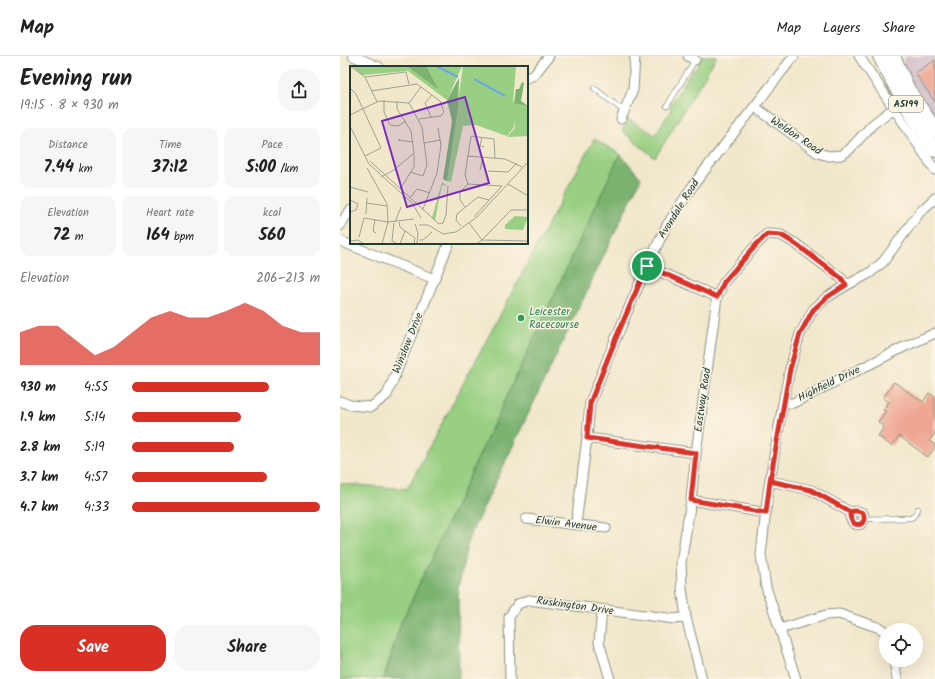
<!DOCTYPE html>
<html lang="en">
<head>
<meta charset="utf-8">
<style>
	body { margin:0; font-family:Kalam,sans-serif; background:#f6f6f6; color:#222; height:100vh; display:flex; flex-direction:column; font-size:15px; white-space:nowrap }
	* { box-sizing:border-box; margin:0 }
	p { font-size:13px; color:#767676 }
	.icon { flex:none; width:22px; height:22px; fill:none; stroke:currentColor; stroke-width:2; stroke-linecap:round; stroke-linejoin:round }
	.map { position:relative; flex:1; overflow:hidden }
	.sheet { display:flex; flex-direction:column; background:#fff; width:340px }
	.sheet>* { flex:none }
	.tools { position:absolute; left:539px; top:567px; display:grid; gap:8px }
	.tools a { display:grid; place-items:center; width:44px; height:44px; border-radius:50%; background:#fff; box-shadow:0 4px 16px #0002; font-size:20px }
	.pin { position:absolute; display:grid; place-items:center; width:34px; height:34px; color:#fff; margin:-17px; border:2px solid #fff; border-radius:50%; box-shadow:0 1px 4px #0007 }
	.round { display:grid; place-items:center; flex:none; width:42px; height:42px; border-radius:16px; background:#f6f6f6 }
	.headline { display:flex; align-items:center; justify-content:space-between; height:68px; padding:0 20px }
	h1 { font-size:22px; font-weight:600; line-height:30px }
	.stats { display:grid; grid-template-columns:repeat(3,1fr); gap:6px; height:68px; padding:4px 20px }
	.stats div { display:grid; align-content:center; border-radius:10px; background:#f6f6f6; text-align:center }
	.stats b { font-size:17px; font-weight:600 }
	.stats small { font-size:11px; font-weight:400 }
	.stats p { font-size:11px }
	.chart { height:112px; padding:8px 20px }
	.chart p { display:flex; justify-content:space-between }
	.chart svg { width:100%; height:72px; margin-top:4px; fill:#d93025; opacity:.7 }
	.cta { display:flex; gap:8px; margin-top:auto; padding:8px 20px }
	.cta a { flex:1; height:46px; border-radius:16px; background:#d93025; color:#fff; font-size:16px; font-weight:600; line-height:46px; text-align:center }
	.cta a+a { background:#f6f6f6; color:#222 }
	ul { padding:0 20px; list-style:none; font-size:13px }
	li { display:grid; grid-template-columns:64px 48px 1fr; align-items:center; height:30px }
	li i { height:10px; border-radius:5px; background:#d93025 }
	header { display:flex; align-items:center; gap:24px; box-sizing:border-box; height:56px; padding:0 20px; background:#fff; border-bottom:1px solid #e0e0e0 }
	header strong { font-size:19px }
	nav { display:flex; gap:22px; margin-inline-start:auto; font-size:14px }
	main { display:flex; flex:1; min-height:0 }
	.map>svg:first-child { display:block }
	.industrial { fill:#d1bdca }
	.green { fill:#98cf82; stroke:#5c865b }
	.forest { fill:#7ab270; stroke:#4c7852 }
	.building { fill:#efa693 }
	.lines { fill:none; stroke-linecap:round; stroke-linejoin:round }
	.lane-casing { stroke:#889280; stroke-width:6 }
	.street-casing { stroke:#889280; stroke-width:11 }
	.primary-casing { stroke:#889280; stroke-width:16 }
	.lane { stroke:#fff; stroke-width:4.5 }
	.street { stroke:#fff; stroke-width:9 }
	.primary { stroke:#fff; stroke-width:14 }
	.route-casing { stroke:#fff; stroke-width:8 }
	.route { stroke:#d93025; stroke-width:5 }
	.leisure-dot { fill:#2e9e5b; stroke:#fcf5e5; stroke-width:1.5 }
	.labels { text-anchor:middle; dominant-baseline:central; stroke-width:3; stroke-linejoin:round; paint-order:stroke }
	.shield { fill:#fcf5e5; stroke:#617469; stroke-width:1 }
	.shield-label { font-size:10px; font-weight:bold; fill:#1f3d34 }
	.street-label { font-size:11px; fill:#1f3d34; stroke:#fcf5e5 }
	.leisure-label { font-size:11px; fill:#27864d; stroke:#fcf5e5; text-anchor:start }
	.inset-river { fill:none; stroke:#6aa9dd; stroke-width:2 }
	.inset-road { fill:none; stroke:#9da38f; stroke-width:1 }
	.view { fill:#7b2cbf; fill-opacity:0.15; stroke:#7b2cbf; stroke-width:2 }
	.inset-edge { fill:none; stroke:#1f3d34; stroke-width:2 }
</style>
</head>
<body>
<header>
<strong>Map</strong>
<nav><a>Map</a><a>Layers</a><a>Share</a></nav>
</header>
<main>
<section class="sheet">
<div class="headline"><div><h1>Evening run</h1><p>19:15 · 8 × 930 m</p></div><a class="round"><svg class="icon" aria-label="share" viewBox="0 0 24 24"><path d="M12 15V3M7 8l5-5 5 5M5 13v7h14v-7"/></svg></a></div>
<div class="stats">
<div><p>Distance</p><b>7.44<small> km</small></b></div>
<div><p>Time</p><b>37:12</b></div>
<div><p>Pace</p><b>5:00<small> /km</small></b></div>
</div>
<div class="stats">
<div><p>Elevation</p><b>72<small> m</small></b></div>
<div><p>Heart rate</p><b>164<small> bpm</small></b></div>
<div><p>kcal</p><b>560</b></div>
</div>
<div class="chart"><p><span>Elevation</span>206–213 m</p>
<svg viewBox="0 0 160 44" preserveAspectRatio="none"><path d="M0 44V24L10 20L20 20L30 29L40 38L50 33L60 24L70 15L80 11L90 15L100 15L110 11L120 6L130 11L140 20L150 24L160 24V44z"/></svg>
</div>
<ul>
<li><b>930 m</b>4:55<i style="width:73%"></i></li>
<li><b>1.9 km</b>5:14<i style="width:58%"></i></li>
<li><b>2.8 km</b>5:19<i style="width:54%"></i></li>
<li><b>3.7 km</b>4:57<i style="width:72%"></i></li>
<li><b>4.7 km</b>4:33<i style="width:100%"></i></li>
</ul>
<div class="cta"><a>Save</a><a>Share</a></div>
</section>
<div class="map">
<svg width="595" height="623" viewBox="0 0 595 623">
	<rect width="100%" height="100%" fill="#fcf5e5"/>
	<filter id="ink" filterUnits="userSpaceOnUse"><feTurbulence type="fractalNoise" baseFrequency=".025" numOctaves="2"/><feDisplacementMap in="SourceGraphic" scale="8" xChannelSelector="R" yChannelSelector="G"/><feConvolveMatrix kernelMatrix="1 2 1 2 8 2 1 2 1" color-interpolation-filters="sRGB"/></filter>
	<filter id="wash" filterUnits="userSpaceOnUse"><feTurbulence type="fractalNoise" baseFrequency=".012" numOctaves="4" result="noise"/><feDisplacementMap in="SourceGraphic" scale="16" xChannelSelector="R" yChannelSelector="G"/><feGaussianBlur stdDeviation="0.9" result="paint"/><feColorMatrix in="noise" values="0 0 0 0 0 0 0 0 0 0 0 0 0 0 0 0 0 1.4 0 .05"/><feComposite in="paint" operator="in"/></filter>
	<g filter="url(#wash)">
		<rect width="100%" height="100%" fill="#f1e7cb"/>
		<path class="industrial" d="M566,0H595V67L563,13V4Z"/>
		<path class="green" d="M363,0H377L315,102L282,75L288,63L315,79L327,60L330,57L331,48L348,21L353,14L357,12L360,4Z
			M254,83L280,98L61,567L43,623H0V427L4,428L67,433Z"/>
		<path class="forest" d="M280,98L301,122L128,484L118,534L119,623H44L61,567Z"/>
		<g id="blocks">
			<path class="building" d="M595,4V46L575,17Z
				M554,326L583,346L589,337L595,341V377L589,385L595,389V391L588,401L559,380L552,390L538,380L544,371L538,366L546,355L543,354L549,346L543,342Z"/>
		</g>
	</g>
	<g filter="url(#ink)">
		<use href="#blocks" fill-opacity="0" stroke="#889280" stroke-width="1"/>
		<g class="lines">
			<g class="lane-casing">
				<path id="lane" d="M254,32L285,56
					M327,50L355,4
					M525,463L571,462L574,460L578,453"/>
			</g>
			<g class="street-casing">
				<path id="street" d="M13,0L39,11
					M348,0L355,4
					M519,0L595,114
					M187,22L194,19L209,0
					M415,51L478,97L489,100L501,99L509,94L533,68L554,52
					M281,63L293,34L295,0
					M0,170L6,160L11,154
					M0,185L94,223
					M307,210L377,241
					M0,345L10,349L31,351L47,339L109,187
					M443,347L450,313L460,278L473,254L486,242L507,229L530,217L543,206L580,156L595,142
					M247,382L356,397
					M430,425L471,434L510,456C509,474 529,471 523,457L517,455L510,456
					M351,444L426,457
					M186,463L266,472
					M236,468L247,382L250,347L276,282L307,210L327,169L354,128L454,0
					M262,554L259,586L270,623
					M440,573L486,559L499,558L540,572L546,577
					M554,604L557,623
					M170,623L169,561L178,548L189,544L335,563L346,561
					M362,623L346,561L342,532L341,507L351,444L356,397L377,241L384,226L417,188L427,178L441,179L456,188L501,222L507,229
					M456,623L426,531L421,499L428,436L443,347H453L564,291L595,277"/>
			</g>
			<g class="primary-casing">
				<path id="primary" d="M540,0C556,33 575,64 595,94
					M553,0L568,34L595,74"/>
			</g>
			<use href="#lane" class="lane"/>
			<use href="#street" class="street"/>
			<use href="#primary" class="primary"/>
		</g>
	</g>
	<g class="lines" filter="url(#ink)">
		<g class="route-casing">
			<path id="route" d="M307,210L276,282L250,347L247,382L356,397L351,444L426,457L430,425L471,434L510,456C515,454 518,455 523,457C529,471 509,474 510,456L471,434L430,425L450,313L460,278L473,254L486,242L506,229L501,222L456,188L441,179L427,178L417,188L384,226L377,241L307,210"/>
		</g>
		<use href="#route" class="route"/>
	</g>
	<circle class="leisure-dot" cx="181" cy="262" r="4"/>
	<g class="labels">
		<rect class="shield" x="549" y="40" width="34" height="16" rx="3"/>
		<g class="shield-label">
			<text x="566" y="48">A5199</text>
		</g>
		<g class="street-label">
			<text transform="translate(456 80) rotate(34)">Weldon Road</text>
			<text transform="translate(339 153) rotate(-58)">Avondale Road</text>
			<text transform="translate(68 287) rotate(-68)">Winslow Drive</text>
			<text transform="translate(489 328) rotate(-26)">Highfield Drive</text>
			<text transform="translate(363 344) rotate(-82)">Eastway Road</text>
			<text transform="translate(226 468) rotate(7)">Elwin Avenue</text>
			<text transform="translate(235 550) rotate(8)">Ruskington Drive</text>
		</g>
		<g class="leisure-label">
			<text x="189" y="256">Leicester<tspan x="189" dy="13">Racecourse</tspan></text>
		</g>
	</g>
	<g transform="translate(10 10)">
		<rect width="178" height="178" fill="#f1e7cb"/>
		<path d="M2,0H112L97,34L58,5L12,9ZM113,0H166L163,36L178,40V70L157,71L165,62L164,56V61L157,70L126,59L113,60L101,116L97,115ZM92,116L97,120L92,119L85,154L82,152ZM165,150L178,151L173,164L155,163V159Z" fill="#98cf82"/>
		<path d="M57,0H76L88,23ZM109,12L108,41L97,115L93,113L102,55L97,34ZM172,16L174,17L171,35L178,40L164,37L166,23H169Z" fill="#7ab270"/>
		<path class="inset-river" d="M86,0L108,11M124,13L155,30"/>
		<path class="inset-road" d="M0,0L15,11L56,6L59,18M15,11L27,36M0,22L6,28L31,82L15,90M21,25L67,18L90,35L94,46L91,50L69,53M34,34V46L40,59L48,60L56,55M59,37L72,61L77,99L73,110L60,106M59,37L71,21M0,49L29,35L59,37M81,51L75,37L82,29M0,60L19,98L62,137L71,152M132,71L130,80L134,81M50,74H48L63,76M74,77L90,74M117,90L155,93L172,101M20,95L89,158L93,157L96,149L98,120M130,104L133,92M138,105L158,106L167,97M31,111L44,104L64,87L61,65L47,43V35M118,118L115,109L121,70L144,73L145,92M158,118L178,130M0,121L18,126M50,123L64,101V87M60,132L67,123L80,127M0,134L8,138L6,144L0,146M16,137L37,140M115,141L110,134V126L118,118L152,120M73,143L87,107L91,79L88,62M16,148L17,132M124,151L152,120M25,154L23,165L26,167M45,156L51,141M49,156L50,161L65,172L64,178M44,157L42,175L48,178M119,157L132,174M65,158L68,167L67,178M69,159H78L93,168L106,166L127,151L178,96M111,160L106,154L107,148L128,131L139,134M9,171L14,152L38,156L37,138L17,102M69,174H73L82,166M132,174L161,144H178M0,175L8,174L14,178M32,178L38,156L64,153M50,178L55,165M126,178L132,174L178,175"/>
		<path class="view" d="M115,31L139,117L57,141L32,55Z"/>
		<rect width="178" height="178" class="inset-edge"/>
	</g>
</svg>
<div class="tools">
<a><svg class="icon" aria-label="locate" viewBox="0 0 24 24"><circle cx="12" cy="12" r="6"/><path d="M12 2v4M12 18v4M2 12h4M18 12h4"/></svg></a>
</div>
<div class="pin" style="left:307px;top:210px;background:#1e9e55"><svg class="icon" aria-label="arrive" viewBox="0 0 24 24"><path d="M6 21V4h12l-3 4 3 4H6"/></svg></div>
</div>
</main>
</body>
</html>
